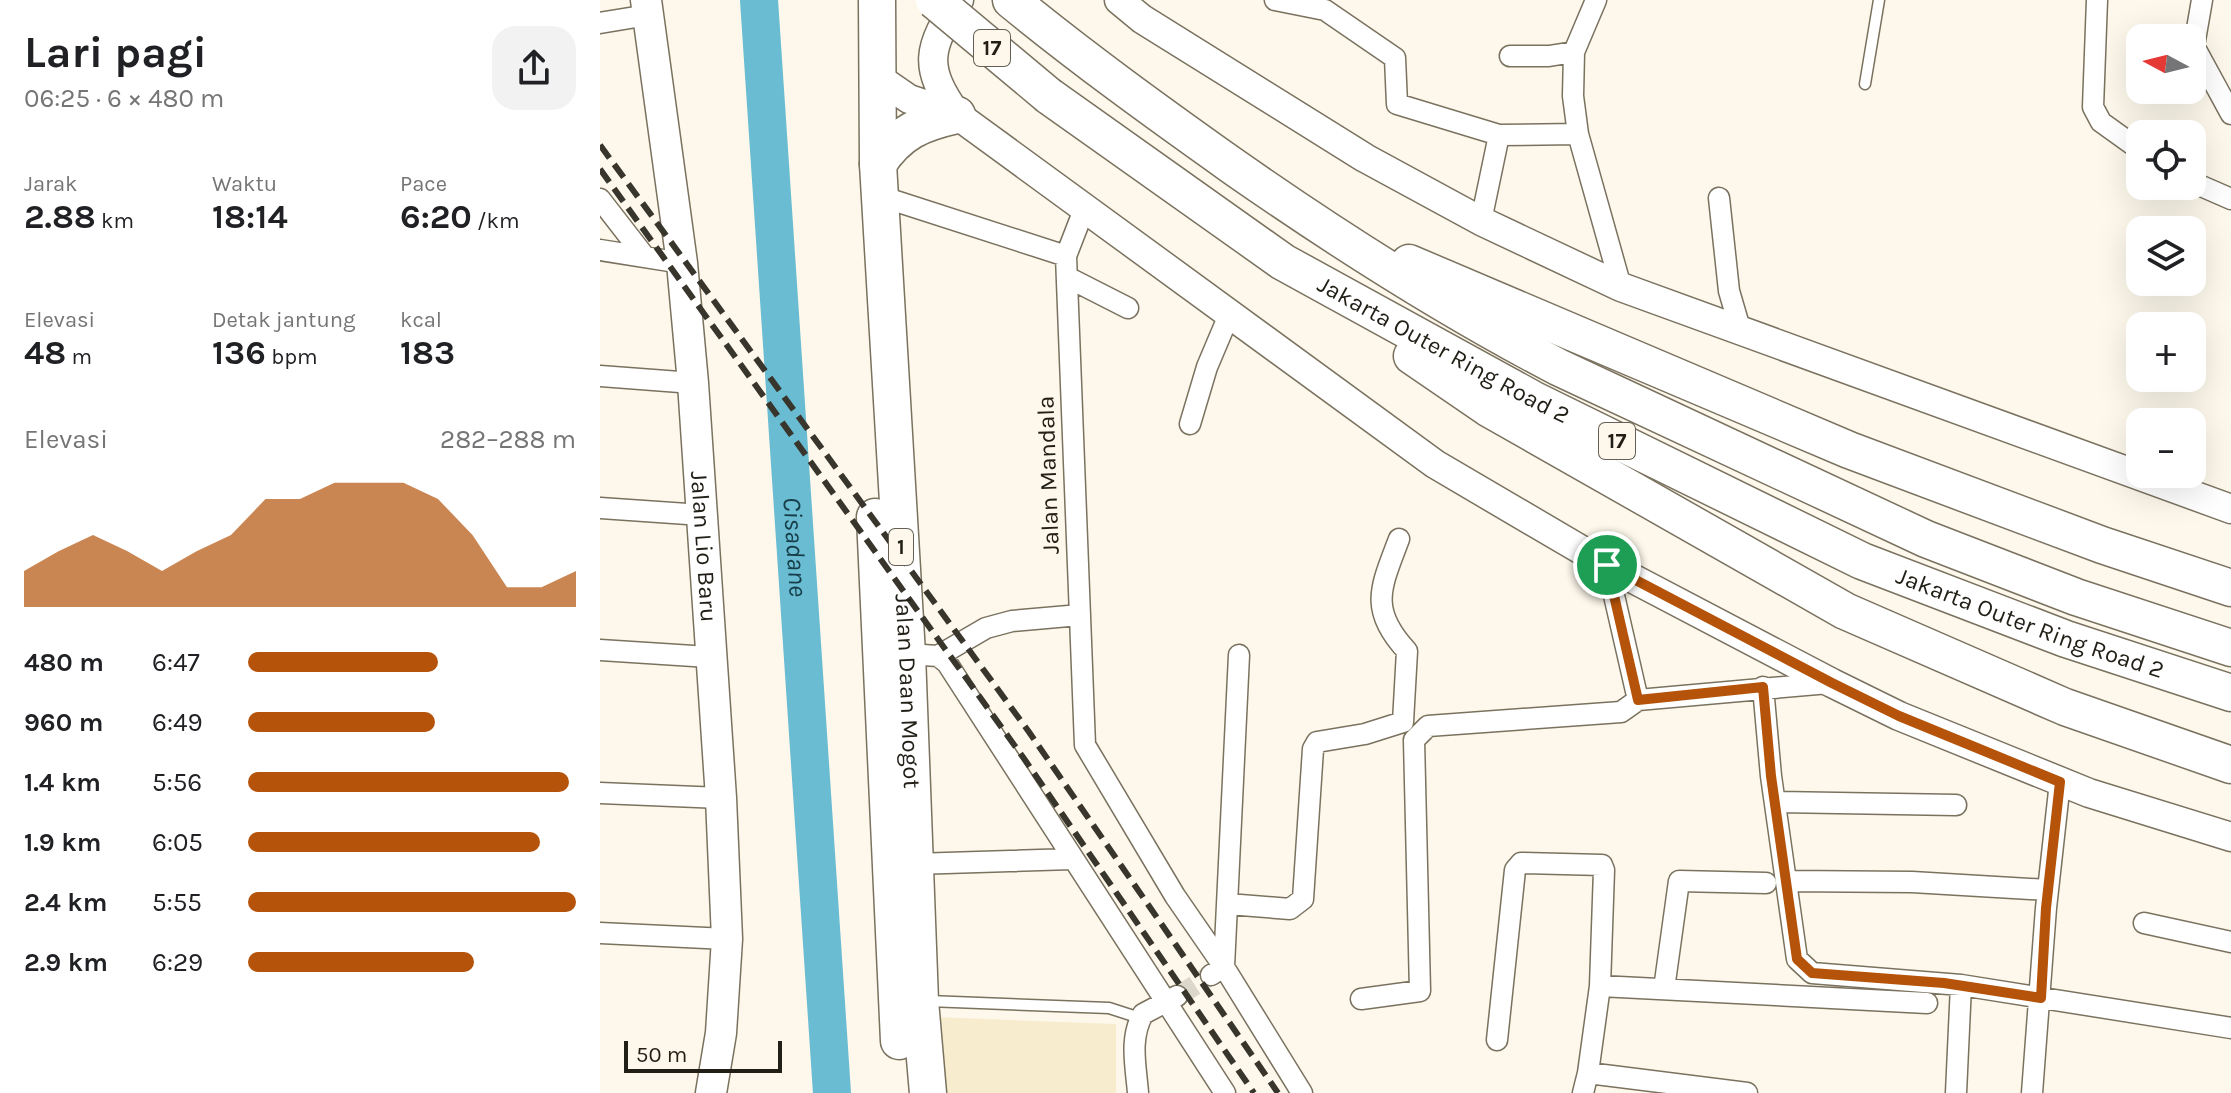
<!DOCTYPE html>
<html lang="id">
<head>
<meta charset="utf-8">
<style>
	body { margin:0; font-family:Karla,sans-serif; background:#f2f2f2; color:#202124; height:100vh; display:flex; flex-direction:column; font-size:30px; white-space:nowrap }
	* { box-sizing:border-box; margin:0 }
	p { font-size:26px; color:#757577 }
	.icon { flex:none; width:44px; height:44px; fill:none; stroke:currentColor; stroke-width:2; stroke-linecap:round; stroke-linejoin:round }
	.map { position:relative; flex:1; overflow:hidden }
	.panel { display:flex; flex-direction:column; background:#fff; width:600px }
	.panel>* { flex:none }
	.needle { width:52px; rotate:277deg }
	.buttons { position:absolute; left:1526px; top:24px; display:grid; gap:16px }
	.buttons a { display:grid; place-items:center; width:80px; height:80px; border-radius:16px; background:#fff; box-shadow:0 8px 32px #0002; font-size:40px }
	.scale { position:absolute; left:24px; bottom:20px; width:158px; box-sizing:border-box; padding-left:8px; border:4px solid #221f17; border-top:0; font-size:22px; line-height:28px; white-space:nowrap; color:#221f17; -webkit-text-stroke:6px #fdf8eb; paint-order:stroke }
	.pin { position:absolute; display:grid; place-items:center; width:68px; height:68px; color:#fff; margin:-34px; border:4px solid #fff; border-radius:50%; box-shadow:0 2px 8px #0007 }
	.round { display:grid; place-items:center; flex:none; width:84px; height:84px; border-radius:24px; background:#f2f2f2 }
	.summary { display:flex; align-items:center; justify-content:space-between; height:136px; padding:0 24px }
	h1 { font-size:44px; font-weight:700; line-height:60px }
	.figures { display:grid; grid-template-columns:repeat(3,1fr); gap:12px; height:136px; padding:8px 24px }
	.figures div { display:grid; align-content:center }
	.figures b { font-size:34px; font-weight:700 }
	.figures small { font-size:22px; font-weight:400 }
	.figures p { font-size:22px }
	.chart { height:224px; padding:16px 24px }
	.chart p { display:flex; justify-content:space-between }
	.chart svg { width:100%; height:144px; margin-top:8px; fill:#b45309; opacity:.7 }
	ul { padding:0 24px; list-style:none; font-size:26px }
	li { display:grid; grid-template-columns:128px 96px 1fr; align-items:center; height:60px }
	li i { height:20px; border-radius:10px; background:#b45309 }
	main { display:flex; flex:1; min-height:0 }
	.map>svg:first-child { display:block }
	.built { fill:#f8eccf }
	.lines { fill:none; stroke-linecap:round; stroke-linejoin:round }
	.river { stroke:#69bcd2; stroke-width:38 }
	.street-tunnel { stroke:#dcd7cb; stroke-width:20; stroke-dasharray:20 10; stroke-linecap:butt }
	.lane-casing { stroke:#7a725f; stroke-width:13 }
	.street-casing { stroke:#7a725f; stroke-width:23 }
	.secondary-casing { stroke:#7a725f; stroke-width:31 }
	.primary-casing { stroke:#7a725f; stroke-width:33 }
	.highway-casing { stroke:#7a725f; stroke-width:39 }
	.lane { stroke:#fff; stroke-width:10 }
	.street { stroke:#fff; stroke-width:20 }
	.secondary { stroke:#fff; stroke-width:28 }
	.primary { stroke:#fff; stroke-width:30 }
	.highway { stroke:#fff; stroke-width:36 }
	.rail { stroke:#38352c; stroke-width:6; stroke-dasharray:16 8; stroke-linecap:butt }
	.highway-bridge-casing { stroke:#7a725f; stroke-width:39; stroke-linecap:butt }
	.highway-bridge { stroke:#fff; stroke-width:36 }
	.route-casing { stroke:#fff; stroke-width:16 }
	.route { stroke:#b45309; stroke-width:10 }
	.labels { text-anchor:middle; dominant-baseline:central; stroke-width:8; stroke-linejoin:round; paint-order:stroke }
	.shield { fill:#fdf8eb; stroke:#646057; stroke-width:2 }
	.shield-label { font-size:22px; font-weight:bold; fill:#221f17 }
	.street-label { font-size:24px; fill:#221f17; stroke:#fdf8eb }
	.water-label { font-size:26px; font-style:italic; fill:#173e48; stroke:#fdf8eb }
</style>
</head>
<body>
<main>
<section class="panel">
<div class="summary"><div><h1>Lari pagi</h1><p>06:25 · 6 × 480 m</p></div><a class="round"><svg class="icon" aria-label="share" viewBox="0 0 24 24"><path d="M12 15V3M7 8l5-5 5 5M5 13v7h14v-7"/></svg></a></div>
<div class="figures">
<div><p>Jarak</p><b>2.88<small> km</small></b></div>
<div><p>Waktu</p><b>18:14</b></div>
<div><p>Pace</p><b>6:20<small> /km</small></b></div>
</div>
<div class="figures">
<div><p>Elevasi</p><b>48<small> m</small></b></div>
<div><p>Detak jantung</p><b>136<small> bpm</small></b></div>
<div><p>kcal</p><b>183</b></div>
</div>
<div class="chart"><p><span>Elevasi</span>282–288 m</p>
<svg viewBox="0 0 160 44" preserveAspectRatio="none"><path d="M0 44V33L10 27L20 22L30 27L40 33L50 27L60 22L70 11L80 11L90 6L100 6L110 6L120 11L130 22L140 38L150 38L160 33V44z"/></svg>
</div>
<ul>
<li><b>480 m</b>6:47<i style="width:58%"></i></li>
<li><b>960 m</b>6:49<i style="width:57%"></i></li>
<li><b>1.4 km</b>5:56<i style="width:98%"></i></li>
<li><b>1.9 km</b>6:05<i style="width:89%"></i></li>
<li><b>2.4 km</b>5:55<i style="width:100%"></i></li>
<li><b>2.9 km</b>6:29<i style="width:69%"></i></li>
</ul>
</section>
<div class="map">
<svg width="1631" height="1093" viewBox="0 0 1631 1093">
	<rect width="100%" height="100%" fill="#fdf8eb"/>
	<path class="built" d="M335,1017L516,1024V1093H339Z"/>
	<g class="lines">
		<path class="river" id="s1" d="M159,0L232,1093"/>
		<path class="street-tunnel" d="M578,996L611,975"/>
		<g class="lane-casing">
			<path id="lane" d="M1265,84L1279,0
				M328,1001L509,1008L540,1018"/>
		</g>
		<g class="street-casing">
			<path id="street" d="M675,0L725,10L795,58L797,104L899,135L881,221
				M1497,0L1493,107L1501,122L1540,150
				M1602,0L1594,46L1631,114
				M0,23L48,15
				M910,56H949L974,52
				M978,134L973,96L974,52L996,0
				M899,135L978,134L1021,287
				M1592,182L1631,199
				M280,196L466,256
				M1119,198L1129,291L1141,332
				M0,199L45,257
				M485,207L466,256L485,745L575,896L624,967L702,1093
				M0,250L82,263
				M467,277L528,308
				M0,376L93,383
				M590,424L607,367L629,315
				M0,508L102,515
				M0,650L109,657
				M307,654L338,656L347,663L625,1093
				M338,656L386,628L412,621L480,615
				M1163,687L1171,776L1197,959L1212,973L1361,985L1631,1028
				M1038,700L1229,683
				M0,793L121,798
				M1175,802L1356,805
				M314,864L472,859
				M1187,881L1312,882L1448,890
				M628,904L690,909L703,899L713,749L717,742L765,734L803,722L807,651C768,609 781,587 799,539
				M1544,923L1631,942
				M0,933L127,939
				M611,975L624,967L639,655
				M1064,989L1079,881L1166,883
				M761,999L820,991L814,740L828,726L1021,712L1038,700L1007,565
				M897,1040L915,870L921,863L1002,865L1004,870L1000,986
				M988,1073L1147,1093
				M538,1093C536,1066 529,1039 543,1014L577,996
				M983,1093L988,1073L1000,986L1327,1003
				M1356,1093L1361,985
				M1432,1093L1446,908L1460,782"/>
		</g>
		<g class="secondary-casing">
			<path id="secondary" d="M519,0L542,19L765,158L881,221L1021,287L1631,509
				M277,77L309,99L357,115L835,464L1007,565L1232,683L1299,716L1489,793L1631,837
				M357,115C322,66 328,48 359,0"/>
		</g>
		<g class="primary-casing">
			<g id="primary">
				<path id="s2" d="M46,0L82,263L93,383L121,798L127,939L121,1033L111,1093"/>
			</g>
		</g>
		<g class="highway-casing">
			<g id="highway">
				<path id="s3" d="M277,0L278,164L307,654L320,1001L328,1093"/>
				<path d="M411,0C483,59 558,113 634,167C740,241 843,307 958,367L1326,539L1476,597L1631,648"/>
				<path id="s4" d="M449,96L683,262L936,401L1262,561L1466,639L1631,693"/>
				<path d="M278,164C299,132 321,123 357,115"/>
				<path d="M809,263L1249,450L1502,545L1631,588"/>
				<path d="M812,356L888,408L1245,611L1465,707L1631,765"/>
				<path d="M275,517L299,1041"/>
			</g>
		</g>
		<use href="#lane" class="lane"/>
		<use href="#street" class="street"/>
		<use href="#secondary" class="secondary"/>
		<use href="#primary" class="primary"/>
		<use href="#highway" class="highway"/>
		<path class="rail" d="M0,145L429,732L678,1093
			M0,169L425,760L654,1093"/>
		<g class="highway-bridge-casing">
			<path id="highway-bridge" d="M334,0L449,96"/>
		</g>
		<use href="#highway-bridge" class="highway-bridge"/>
	</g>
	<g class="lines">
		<g class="route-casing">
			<path id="route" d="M1007,565L1232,683L1299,716L1460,782L1446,908L1441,998L1344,983L1212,973L1197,959L1171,776L1163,687L1038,700Z"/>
		</g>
		<use href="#route" class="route"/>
	</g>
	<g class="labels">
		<g class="shield">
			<rect x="374" y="30" width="36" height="36" rx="6"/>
			<rect x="999" y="423" width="36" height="36" rx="6"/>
			<rect x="289" y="529" width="24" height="36" rx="6"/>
		</g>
		<g class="shield-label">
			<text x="392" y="48">17</text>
			<text x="1017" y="441">17</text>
			<text x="301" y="547">1</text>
		</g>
		<g class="street-label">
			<text stroke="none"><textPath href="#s4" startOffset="470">Jakarta Outer Ring Road 2</textPath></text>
			<text transform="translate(448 475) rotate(-92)">Jalan Mandala</text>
			<text stroke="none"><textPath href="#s2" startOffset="550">Jalan Lio Baru</textPath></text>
			<text stroke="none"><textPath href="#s4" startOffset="1118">Jakarta Outer Ring Road 2</textPath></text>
			<text stroke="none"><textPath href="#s3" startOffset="692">Jalan Daan Mogot</textPath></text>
		</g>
		<g class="water-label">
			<text stroke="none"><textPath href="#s1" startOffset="548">Cisadane</textPath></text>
		</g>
	</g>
</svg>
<div class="buttons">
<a><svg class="needle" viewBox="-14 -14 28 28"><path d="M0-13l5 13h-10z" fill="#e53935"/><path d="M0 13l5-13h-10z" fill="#757577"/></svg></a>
<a><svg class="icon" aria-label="locate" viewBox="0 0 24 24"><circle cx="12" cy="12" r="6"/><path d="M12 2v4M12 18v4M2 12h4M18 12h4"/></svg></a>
<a><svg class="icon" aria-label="layers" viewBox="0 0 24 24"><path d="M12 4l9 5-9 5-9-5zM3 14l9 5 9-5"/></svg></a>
<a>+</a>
<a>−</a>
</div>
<div class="scale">50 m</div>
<div class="pin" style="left:1007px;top:565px;background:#1e9e55"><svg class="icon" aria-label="arrive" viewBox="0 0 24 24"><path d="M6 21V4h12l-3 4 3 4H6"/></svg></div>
</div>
</main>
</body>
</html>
